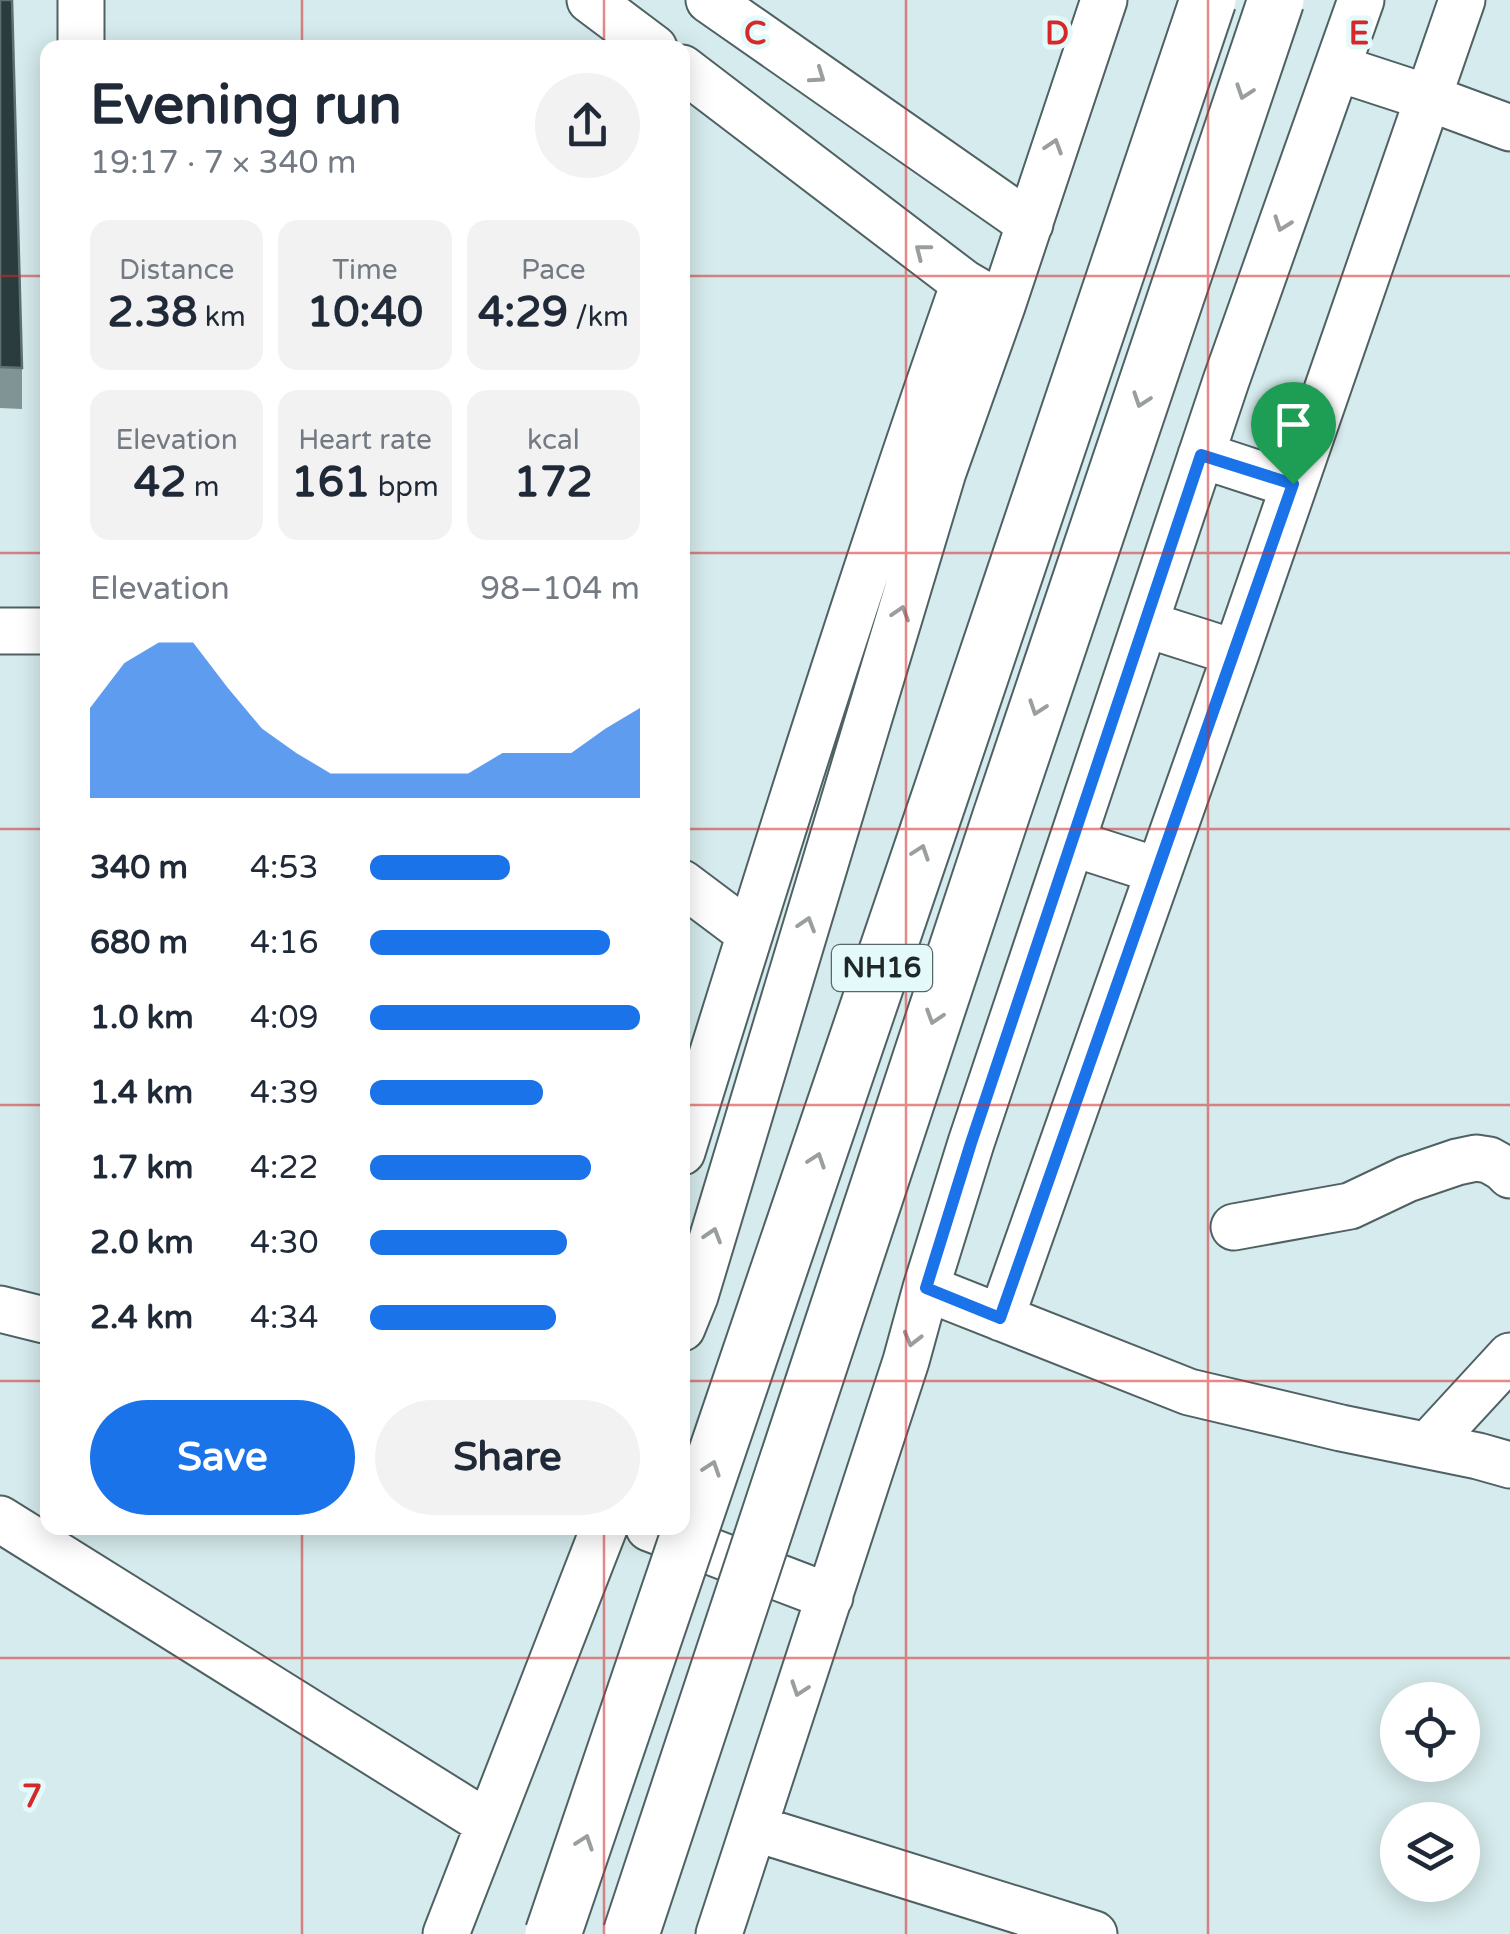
<!DOCTYPE html>
<html lang="en">
<head>
<meta charset="utf-8">
<style>
	body { margin:0; font-family:"Varela Round",sans-serif; background:#f2f2f3; color:#1f2937; height:100vh; display:flex; flex-direction:column; font-size:38px; white-space:nowrap }
	* { box-sizing:border-box; margin:0 }
	p { font-size:32px; color:#747a83 }
	.icon { flex:none; width:55px; height:55px; fill:none; stroke:currentColor; stroke-width:2; stroke-linecap:round; stroke-linejoin:round }
	.map { position:relative; flex:1; overflow:hidden }
	.panel { position:absolute; left:40px; top:40px; width:650px; height:1495px; display:flex; flex-direction:column; background:#fff; border-radius:20px; box-shadow:0 5px 25px #0003 }
	.panel>* { flex:none }
	.fabs { position:absolute; left:1380px; top:1682px; display:grid; gap:20px }
	.fabs a { display:grid; place-items:center; width:100px; height:100px; border-radius:50%; background:#fff; box-shadow:0 5px 25px #0003; font-size:50px }
	.pin { position:absolute; display:grid; place-items:center; width:85px; height:85px; color:#fff; margin:-102px -42px; border-radius:50% 50% 50% 0; rotate:-45deg; box-shadow:0 0 10px #0007 }
	.pin .icon { rotate:45deg }
	.round { display:grid; place-items:center; flex:none; width:105px; height:105px; border-radius:52px; background:#f2f2f3 }
	.summary { display:flex; align-items:center; justify-content:space-between; height:170px; padding:0 50px }
	h1 { font-size:55px; font-weight:800; line-height:75px }
	.metrics { display:grid; grid-template-columns:repeat(3,1fr); gap:15px; height:170px; padding:10px 50px }
	.metrics div { display:grid; align-content:center; border-radius:20px; background:#f2f2f3; text-align:center }
	.metrics b { font-size:42px; font-weight:800 }
	.metrics small { font-size:28px; font-weight:400 }
	.metrics p { font-size:28px }
	.chart { height:280px; padding:20px 50px }
	.chart p { display:flex; justify-content:space-between }
	.chart svg { width:100%; height:180px; margin-top:10px; fill:#1a73e8; opacity:.7 }
	.primary-button { display:flex; gap:20px; margin-top:auto; padding:20px 50px }
	.primary-button a { flex:1; height:115px; border-radius:60px; background:#1a73e8; color:#fff; font-size:40px; font-weight:800; line-height:115px; text-align:center }
	.primary-button a+a { background:#f2f2f3; color:#1f2937 }
	ul { padding:0 50px; list-style:none; font-size:32px }
	li { display:grid; grid-template-columns:160px 120px 1fr; align-items:center; height:75px }
	li i { height:25px; border-radius:12px; background:#1a73e8 }
	.map>svg:first-child { display:block }
	.lines { fill:none; stroke-linecap:round; stroke-linejoin:round }
	.minor-casing { stroke:#4f6163; stroke-width:49 }
	.minor { stroke:#fff; stroke-width:45 }
	.highway-bridge-casing { stroke:#4f6163; stroke-width:59; stroke-linecap:butt }
	.highway-bridge { stroke:#fff; stroke-width:55 }
	.wall { fill:#809496 }
	.building { fill:#2b3c3e; stroke:#5e7072; stroke-width:2.5 }
	.oneway { stroke:#9a9e9e }
	.route-casing { stroke:#fff; stroke-width:20 }
	.route { stroke:#1a73e8; stroke-width:12 }
	.grid { fill:none; stroke:#d62828; stroke-width:2.5; stroke-opacity:0.55 }
	.labels { text-anchor:middle; dominant-baseline:central; stroke-width:10; stroke-linejoin:round; paint-order:stroke }
	.shield { fill:#e3f9fa; stroke:#5a6667; stroke-width:2.5 }
	.shield-label { font-size:28px; font-weight:bold; fill:#1f2728 }
	.grid-label { font-size:32px; text-anchor:middle; font-weight:bold; fill:#d62828; stroke:#e3f9fa; stroke-width:10; stroke-linejoin:round; paint-order:stroke }
</style>
</head>
<body>
<div class="map">
<svg width="1510" height="1934" viewBox="0 0 1510 1934">
	<rect width="100%" height="100%" fill="#d6ebed"/>
	<g class="lines">
		<g class="minor-casing">
			<path id="minor" d="M81,0V48
				M590,0L654,48
				M709,0L1030,224
				M682,68L964,283L988,297
				M1337,68L1429,98L1510,128
				M1201,455L1293,485
				M1145,624L1236,653
				M0,631H48
				M1072,843L1159,871
				M682,883L750,934
				M682,1152C772,861 863,571 964,283
				M1234,1227L1350,1206L1407,1179L1457,1162L1476,1158L1489,1160L1503,1168L1510,1175
				M926,1288L1189,1392L1341,1428L1478,1456L1510,1465
				M0,1309L48,1321
				M1001,1318L1236,653L1462,0
				M682,1328L695,1296L943,472L1002,306L1104,0
				M1428,1445L1510,1356
				M0,1519L487,1823
				M649,1528L830,1597
				M754,1828L1094,1934
				M446,1934L604,1528
				M719,1934L906,1361L926,1288L971,1143L1226,381L1361,0"/>
		</g>
		<use href="#minor" class="minor"/>
		<g class="highway-bridge-casing">
			<path id="highway-bridge" d="M553,1934L941,793L1208,0
				M631,1934L1001,816L1276,0"/>
		</g>
		<use href="#highway-bridge" class="highway-bridge"/>
	</g>
	<path class="wall" d="M0,0L22,368V409L0,408Z"/>
	<path class="building" d="M0,0H12L22,368L0,367Z"/>
	<defs><path id="oneway-chevron" d="M-2-3.5L2.5 0L-2 3.5" fill="none" stroke-width="1.6" stroke-linecap="round" stroke-linejoin="round" transform="scale(2.5)"/></defs>
	<g class="oneway">
		<use href="#oneway-chevron" transform="translate(818 76) rotate(35)"/>
		<use href="#oneway-chevron" transform="translate(1244 92) rotate(109)"/>
		<use href="#oneway-chevron" transform="translate(1054 146) rotate(-72)"/>
		<use href="#oneway-chevron" transform="translate(1282 224) rotate(110)"/>
		<use href="#oneway-chevron" transform="translate(922 251) rotate(-142)"/>
		<use href="#oneway-chevron" transform="translate(1141 400) rotate(109)"/>
		<use href="#oneway-chevron" transform="translate(901 613) rotate(-73)"/>
		<use href="#oneway-chevron" transform="translate(1037 708) rotate(109)"/>
		<use href="#oneway-chevron" transform="translate(921 852) rotate(-71)"/>
		<use href="#oneway-chevron" transform="translate(807 924) rotate(-73)"/>
		<use href="#oneway-chevron" transform="translate(934 1017) rotate(108)"/>
		<use href="#oneway-chevron" transform="translate(817 1160) rotate(-71)"/>
		<use href="#oneway-chevron" transform="translate(713 1235) rotate(-73)"/>
		<use href="#oneway-chevron" transform="translate(912 1339) rotate(105)"/>
		<use href="#oneway-chevron" transform="translate(712 1468) rotate(-71)"/>
		<use href="#oneway-chevron" transform="translate(799 1689) rotate(109)"/>
		<use href="#oneway-chevron" transform="translate(585 1842) rotate(-71)"/>
	</g>
	<g class="lines">
		<g class="route-casing">
			<path id="route" d="M1201,455L1293,484L1000,1318L926,1288L971,1143Z"/>
		</g>
		<use href="#route" class="route"/>
	</g>
	<path class="grid" d="M302,0V48M604,0V48M906,0V1934M1208,0V1934M0,276H48M682,276H1510M0,553H48M682,553H1510M0,829H48M682,829H1510M0,1105H48M682,1105H1510M0,1381H48M682,1381H1510M302,1528V1934M604,1528V1934M0,1658H1510"/>
	<g class="labels">
		<rect class="shield" x="832" y="945" width="100" height="46" rx="8"/>
		<g class="shield-label">
			<text x="882" y="968">NH16</text>
		</g>
	</g>
	<g class="grid-label">
		<text x="755" y="44">C</text>
		<text x="1057" y="44">D</text>
		<text x="1359" y="44">E</text>
		<text x="32" y="1807">7</text>
	</g>
</svg>
<div class="fabs">
<a><svg class="icon" aria-label="locate" viewBox="0 0 24 24"><circle cx="12" cy="12" r="6"/><path d="M12 2v4M12 18v4M2 12h4M18 12h4"/></svg></a>
<a><svg class="icon" aria-label="layers" viewBox="0 0 24 24"><path d="M12 4l9 5-9 5-9-5zM3 14l9 5 9-5"/></svg></a>
</div>
<div class="pin" style="left:1293px;top:484px;background:#1e9e55"><svg class="icon" aria-label="arrive" viewBox="0 0 24 24"><path d="M6 21V4h12l-3 4 3 4H6"/></svg></div>
<section class="panel">
<div class="summary"><div><h1>Evening run</h1><p>19:17 · 7 × 340 m</p></div><a class="round"><svg class="icon" aria-label="share" viewBox="0 0 24 24"><path d="M12 15V3M7 8l5-5 5 5M5 13v7h14v-7"/></svg></a></div>
<div class="metrics">
<div><p>Distance</p><b>2.38<small> km</small></b></div>
<div><p>Time</p><b>10:40</b></div>
<div><p>Pace</p><b>4:29<small> /km</small></b></div>
</div>
<div class="metrics">
<div><p>Elevation</p><b>42<small> m</small></b></div>
<div><p>Heart rate</p><b>161<small> bpm</small></b></div>
<div><p>kcal</p><b>172</b></div>
</div>
<div class="chart"><p><span>Elevation</span>98–104 m</p>
<svg viewBox="0 0 160 44" preserveAspectRatio="none"><path d="M0 44V22L10 11L20 6L30 6L40 17L50 27L60 33L70 38L80 38L90 38L100 38L110 38L120 33L130 33L140 33L150 27L160 22V44z"/></svg>
</div>
<ul>
<li><b>340 m</b>4:53<i style="width:52%"></i></li>
<li><b>680 m</b>4:16<i style="width:89%"></i></li>
<li><b>1.0 km</b>4:09<i style="width:100%"></i></li>
<li><b>1.4 km</b>4:39<i style="width:64%"></i></li>
<li><b>1.7 km</b>4:22<i style="width:82%"></i></li>
<li><b>2.0 km</b>4:30<i style="width:73%"></i></li>
<li><b>2.4 km</b>4:34<i style="width:69%"></i></li>
</ul>
<div class="primary-button"><a>Save</a><a>Share</a></div>
</section>
</div>
</body>
</html>
